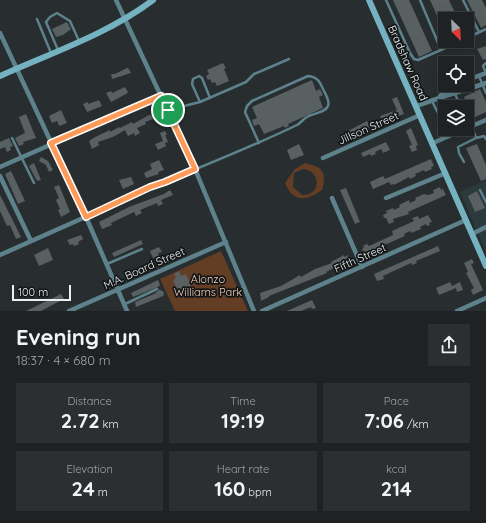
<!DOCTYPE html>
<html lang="en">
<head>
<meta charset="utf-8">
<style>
	body { margin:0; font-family:Quicksand,sans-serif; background:#2b2f31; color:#f1f3f6; height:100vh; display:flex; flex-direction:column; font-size:15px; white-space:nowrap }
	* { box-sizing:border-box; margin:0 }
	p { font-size:13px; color:#a1a4a6 }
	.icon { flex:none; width:22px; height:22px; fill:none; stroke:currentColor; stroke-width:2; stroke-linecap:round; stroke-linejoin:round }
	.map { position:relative; height:311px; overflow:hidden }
	.side { display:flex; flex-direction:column; background:#1e2224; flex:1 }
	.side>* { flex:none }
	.needle { width:26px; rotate:156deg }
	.controls { position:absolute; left:438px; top:12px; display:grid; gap:8px }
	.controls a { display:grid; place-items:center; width:36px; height:36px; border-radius:0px; background:#1e2224; box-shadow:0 4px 16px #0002,0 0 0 1px #3c3f41; font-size:20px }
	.scale { position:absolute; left:12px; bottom:10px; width:59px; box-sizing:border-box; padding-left:4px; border:2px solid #ebeff1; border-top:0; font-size:11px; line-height:14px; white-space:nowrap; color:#ebeff1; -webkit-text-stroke:3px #131617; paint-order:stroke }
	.pin { position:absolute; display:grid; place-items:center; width:34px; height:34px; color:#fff; margin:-17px; border:2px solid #fff; border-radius:50%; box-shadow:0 1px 4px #0007 }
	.round { display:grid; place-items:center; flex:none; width:42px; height:42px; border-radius:0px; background:#2b2f31 }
	.overview { display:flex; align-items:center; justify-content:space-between; height:68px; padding:0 16px }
	h1 { font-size:22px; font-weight:700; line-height:30px }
	.metrics { display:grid; grid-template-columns:repeat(3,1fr); gap:6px; height:68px; padding:4px 16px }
	.metrics div { display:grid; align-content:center; border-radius:0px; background:#2b2f31; text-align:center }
	.metrics b { font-size:20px; font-weight:700 }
	.metrics small { font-size:11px; font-weight:400 }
	.metrics p { font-size:11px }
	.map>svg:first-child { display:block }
	.built { fill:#2c3a3e }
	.green { fill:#633d24; fill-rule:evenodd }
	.building { fill:#586062 }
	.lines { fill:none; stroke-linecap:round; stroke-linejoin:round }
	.lane { stroke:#5d828b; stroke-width:2.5 }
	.street { stroke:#5d828b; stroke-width:4.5 }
	.secondary { stroke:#75b2c1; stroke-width:6 }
	.route-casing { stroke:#fff; stroke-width:8 }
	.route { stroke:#fe9b58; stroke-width:5 }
	.labels { text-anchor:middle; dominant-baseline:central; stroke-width:3.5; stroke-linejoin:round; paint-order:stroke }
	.street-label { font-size:11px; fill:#ebeff1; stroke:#131617 }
	.park-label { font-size:11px; fill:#f4cfb9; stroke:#131617 }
</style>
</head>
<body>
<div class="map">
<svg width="486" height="311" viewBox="0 0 486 311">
	<rect width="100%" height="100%" fill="#282e30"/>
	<path class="built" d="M486,180V252L460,192Z"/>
	<path class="green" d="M305,163C323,167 327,172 322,190C307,201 293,203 285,183L295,169ZM303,169C322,171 321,196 302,195L293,187L294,173Z
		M221,251L248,311H175L160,279Z"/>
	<path class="building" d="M393,0H409L432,51L419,57Z
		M430,0H449L458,19H445V33Z
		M467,0H482L486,8V25L481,28Z
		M67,22L71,29L63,35L56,37L52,29Z
		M486,46V59L483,60L477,49Z
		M223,63L226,68L224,69L229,81L217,86L215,82L212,83L210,79L208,80L206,76L209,74L207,70Z
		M127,68L129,69L131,73L112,79L111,74H115Z
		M312,80L316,91L320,89L323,95L319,97L323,108L288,124L289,126L285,128L284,126L264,134L259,124L254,126L252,120L257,118L252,107Z
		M125,87L128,92L126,94L111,102L106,93L111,91L112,93Z
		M480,89L486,102V112L473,118L464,97Z
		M397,97L404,114L382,121L380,116L397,110L392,99Z
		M99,100L102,106L87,112L83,104L88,102V104Z
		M61,110L67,123L59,126L57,121L52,123L49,116Z
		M26,114L36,138L23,142L24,144L19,146L15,138L25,133L19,117Z
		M151,114L153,119L145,122L146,124L137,128L140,133L135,136L134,133L128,136L125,130L113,137L98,142L99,145L92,149L89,141L95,137L110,130V132L119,127L120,128L132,122L133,124Z
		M367,121L370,127L350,137L348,131Z
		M411,128L418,145L416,146L417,150L412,152L409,146L412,145L406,131Z
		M165,131L167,135H165L168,142L165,143L166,146L158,150L155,144L163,141L160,133Z
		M9,138L13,146L10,147L11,150L7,152L5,147L0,149V142Z
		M386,142L390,150L383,153L381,149L375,152L376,154L371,156L370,154L363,157L361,153Z
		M299,144L304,155L291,160L287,150Z
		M477,144L486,165V179L481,181L466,148Z
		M41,157L48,161L53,170L49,172L46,165L39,161Z
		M431,159L434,166L431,167L432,169L425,172L424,170L415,174L416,176L410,179L409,177L394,185V184L391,185L389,182L373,189L370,182L383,176L385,179Z
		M159,160L164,170L158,172L159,174L146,178L144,173L152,169L150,164Z
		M34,163L41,180L37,181L29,166Z
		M11,171L25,201L18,204L5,174Z
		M131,177L134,184L123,189L119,180Z
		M59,185L70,212L61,217L58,210L60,209L56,200L59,198L54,187Z
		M440,187L441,190L443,189L446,195L408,212L409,214L393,219L394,222L389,224L386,218H384L383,215L387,213L386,211L393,208L394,210L400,207L399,205L409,200L410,203L416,200L415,198L424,194L428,195L434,193L433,190Z
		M346,188L360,222L355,224L340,190Z
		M170,190L173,195L161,200L163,204L158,206L157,203L140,210L142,213L136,216L134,212L111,223L112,225L102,229L99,222L129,207L164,194Z
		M477,191L485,208L475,212L468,196Z
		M0,195L21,237L16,239L10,225L7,226L0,211Z
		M428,215L432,222L429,223L430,225L427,226L426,224L420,227L421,229L411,233L410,231L404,234L405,236L364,254L362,249L364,248L363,246L367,244L369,246L393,235L392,231L414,221L412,218L418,216L419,219Z
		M81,235L83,239L78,242L79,244L74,246L73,244L70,245L67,240Z
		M141,240L143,244L114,257L112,253Z
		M438,246L440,251L416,261L417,263L412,265L411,263L383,276L384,279L377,281L374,274Z
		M159,247L162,252L158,253L159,256L153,258L150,251Z
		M48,248L53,260L39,266L34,255Z
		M344,255L345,257L348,255L350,260L326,272L327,273L269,296V297L261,301L260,293L281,286L300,275L301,277L315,269L332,263L331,262Z
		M472,259L474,263L471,264L483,290L473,295L471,290L474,288L466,273L468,272L464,263Z
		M179,271L181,276L186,274L191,286L178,292L173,280L176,278L174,274Z
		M158,280L160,285L158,287L133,297L131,293Z
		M450,282L452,286L460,282L463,290L457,292L456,288L439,295L436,288Z
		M160,289L161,291H163L164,294L163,296L136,307L135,302L154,294Z
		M61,294L64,299L52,305L41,311H26Z
		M312,300L316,308L312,309L311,307L301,311H287Z"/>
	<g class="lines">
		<path class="lane" d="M386,0L410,53L414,59L418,60L441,50L420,0
			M463,0L479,32
			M37,19L51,53
			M467,38L486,29
			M58,50L46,22L50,17L57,13L70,21L79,41
			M441,50L460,41
			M462,57L465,63
			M467,67L470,70L473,77
			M486,73L483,66L486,63
			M479,76L486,93
			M455,94L461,107
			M432,101L445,127
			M200,102L192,84L193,79L199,76L202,78L210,98
			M168,110L200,102L246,82L254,74L289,59
			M467,119L470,126
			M12,138L34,183
			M476,138L484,136L486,139
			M464,162L459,153L458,147L476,138L472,127
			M196,169C230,155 264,141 297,125C301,123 303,119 307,117C313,113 325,113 328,106C330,101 326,95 324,91C320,82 318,77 308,76L252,101L247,106L245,112L259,143
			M480,190L486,202
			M107,264L142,249
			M125,304L157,289"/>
		<path class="street" d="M116,0L195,169L254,311
			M0,33L86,217L127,311
			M467,80L486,73
			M440,96L448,88L455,85
			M417,106C439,97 463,91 486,83
			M467,128L486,120
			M433,143L465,129
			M323,158L420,115
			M0,167L161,96
			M0,176L31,241
			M332,198L362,267
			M386,198L446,173
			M472,234L486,227
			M0,255L119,202L150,187L165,182L195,169
			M69,311L226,242
			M262,311L466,220
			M457,311L486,298"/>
		<path class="secondary" d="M369,0L486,266
			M0,76C51,53 108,34 153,0"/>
	</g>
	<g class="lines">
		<g class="route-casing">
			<path id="route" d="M161,96L195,169L165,182L150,187L86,217L51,143Z"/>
		</g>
		<use href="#route" class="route"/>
	</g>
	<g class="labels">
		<g class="street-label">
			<text transform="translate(408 63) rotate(66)">Bradshaw Road</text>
			<text transform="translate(368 128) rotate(-24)">Jillson Street</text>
			<text transform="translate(360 258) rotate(-24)">Fifth Street</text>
			<text transform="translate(144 268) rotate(-24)">M.A. Board Street</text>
		</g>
		<g class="park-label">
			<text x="208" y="279">Alonzo<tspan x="208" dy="13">Williams Park</tspan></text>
		</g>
	</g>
</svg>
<div class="controls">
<a><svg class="needle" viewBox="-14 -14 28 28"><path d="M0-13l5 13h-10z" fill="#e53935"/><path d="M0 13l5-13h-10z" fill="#a1a4a6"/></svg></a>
<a><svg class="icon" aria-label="locate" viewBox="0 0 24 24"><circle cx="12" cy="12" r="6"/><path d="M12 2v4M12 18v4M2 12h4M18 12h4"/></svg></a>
<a><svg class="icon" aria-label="layers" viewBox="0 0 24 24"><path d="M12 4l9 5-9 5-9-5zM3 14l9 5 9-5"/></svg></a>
</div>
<div class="scale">100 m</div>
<div class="pin" style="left:168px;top:110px;background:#1e9e55"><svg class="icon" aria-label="arrive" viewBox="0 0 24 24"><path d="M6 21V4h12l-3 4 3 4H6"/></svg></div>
</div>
<section class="side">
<div class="overview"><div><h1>Evening run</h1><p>18:37 · 4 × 680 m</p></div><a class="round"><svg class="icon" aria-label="share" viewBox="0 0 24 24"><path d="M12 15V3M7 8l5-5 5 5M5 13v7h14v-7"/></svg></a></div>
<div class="metrics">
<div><p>Distance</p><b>2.72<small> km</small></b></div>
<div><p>Time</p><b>19:19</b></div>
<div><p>Pace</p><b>7:06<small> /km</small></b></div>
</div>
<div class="metrics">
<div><p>Elevation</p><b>24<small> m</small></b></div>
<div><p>Heart rate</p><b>160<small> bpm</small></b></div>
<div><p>kcal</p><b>214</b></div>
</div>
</section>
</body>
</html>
